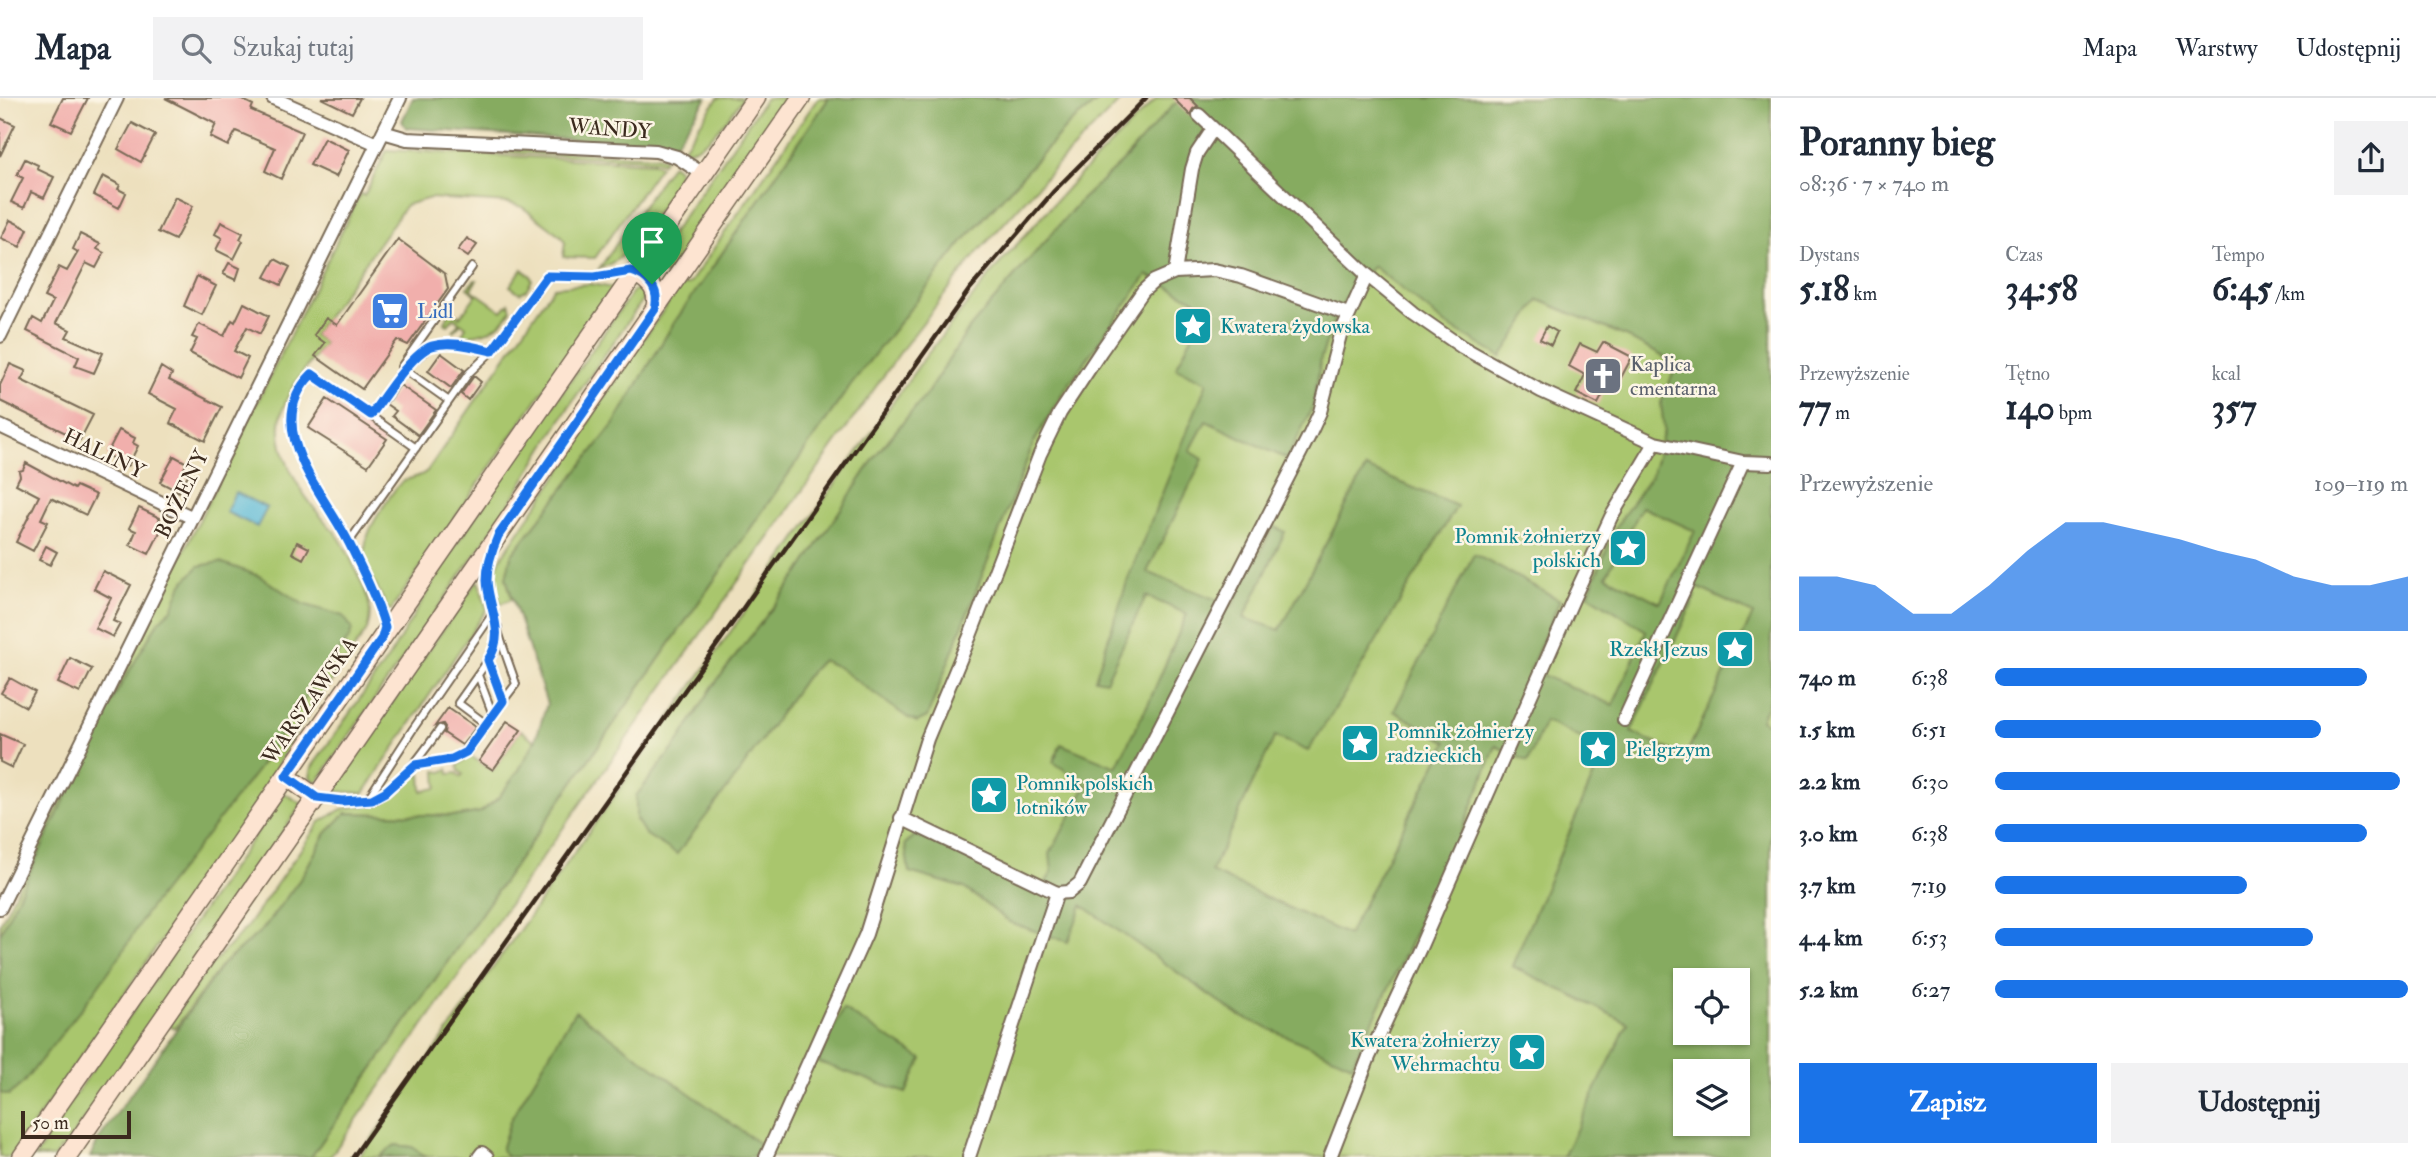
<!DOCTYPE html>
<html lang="pl">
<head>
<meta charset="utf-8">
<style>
	body { margin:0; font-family:"IM FELL Double Pica",serif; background:#f2f2f3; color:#1f2937; height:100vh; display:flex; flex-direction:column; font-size:26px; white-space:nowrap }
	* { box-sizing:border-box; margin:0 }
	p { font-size:23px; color:#747a83 }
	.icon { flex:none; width:38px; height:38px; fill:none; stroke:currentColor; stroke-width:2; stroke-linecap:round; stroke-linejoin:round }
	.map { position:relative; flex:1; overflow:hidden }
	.panel { display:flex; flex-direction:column; background:#fff; width:665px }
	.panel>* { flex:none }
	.controls { position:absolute; left:1673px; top:870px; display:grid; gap:14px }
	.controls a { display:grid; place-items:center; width:77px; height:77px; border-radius:0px; background:#fff; box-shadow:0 2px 5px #0004; font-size:35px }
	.scale { position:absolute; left:21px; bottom:18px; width:110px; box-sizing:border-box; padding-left:7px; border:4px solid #3b2a1e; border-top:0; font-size:19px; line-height:24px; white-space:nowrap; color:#3b2a1e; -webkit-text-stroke:5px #fcf5e5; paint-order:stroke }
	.pin { position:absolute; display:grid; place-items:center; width:60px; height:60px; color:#fff; margin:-72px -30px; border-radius:50% 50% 50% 0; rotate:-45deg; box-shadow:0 0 7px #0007 }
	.pin .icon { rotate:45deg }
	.round { display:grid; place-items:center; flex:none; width:74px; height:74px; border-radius:0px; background:#f2f2f3 }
	.overview { display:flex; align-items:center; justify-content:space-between; height:119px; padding:0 28px }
	h1 { font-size:38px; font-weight:700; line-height:52px }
	.metrics { display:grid; grid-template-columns:repeat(3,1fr); gap:10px; height:119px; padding:7px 28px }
	.metrics div { display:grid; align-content:center }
	.metrics b { font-size:35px; font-weight:700 }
	.metrics small { font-size:19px; font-weight:400 }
	.metrics p { font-size:19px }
	.chart { height:196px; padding:14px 28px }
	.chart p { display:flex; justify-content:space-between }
	.chart svg { width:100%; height:126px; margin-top:7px; fill:#1a73e8; opacity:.7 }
	.action { display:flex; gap:14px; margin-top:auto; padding:14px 28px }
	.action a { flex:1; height:80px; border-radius:0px; background:#1a73e8; color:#fff; font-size:28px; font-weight:700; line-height:80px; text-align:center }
	.action a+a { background:#f2f2f3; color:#1f2937 }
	ul { padding:0 28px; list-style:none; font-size:23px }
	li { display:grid; grid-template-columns:112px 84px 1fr; align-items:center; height:52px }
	li i { height:18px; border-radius:9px; background:#1a73e8 }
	header { display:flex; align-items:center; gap:42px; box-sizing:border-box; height:98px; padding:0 35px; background:#fff; border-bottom:2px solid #e0e1e3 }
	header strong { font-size:33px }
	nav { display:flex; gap:38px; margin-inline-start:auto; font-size:24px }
	.search { width:490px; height:63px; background:#f2f2f3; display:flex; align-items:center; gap:18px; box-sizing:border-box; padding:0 24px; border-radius:0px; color:#747a83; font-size:26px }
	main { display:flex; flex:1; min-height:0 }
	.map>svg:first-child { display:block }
	.green { fill:#a9c66d; stroke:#727846; stroke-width:2; fill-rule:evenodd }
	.forest { fill:#86ab60; stroke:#606a3f; stroke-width:2; fill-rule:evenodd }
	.water { fill:#59b9d7; stroke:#4a727a; stroke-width:2 }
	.building { fill:#f1afac }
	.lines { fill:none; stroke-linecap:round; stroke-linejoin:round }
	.lane-casing { stroke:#796a56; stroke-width:10 }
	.street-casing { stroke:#796a56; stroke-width:16 }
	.secondary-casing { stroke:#796a56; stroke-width:21 }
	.lane { stroke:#fff; stroke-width:6 }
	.street { stroke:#fff; stroke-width:12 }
	.secondary { stroke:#fde4d1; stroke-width:18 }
	.rail { stroke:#3b2a1e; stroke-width:4.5 }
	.route-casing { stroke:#fff; stroke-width:14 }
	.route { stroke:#1a73e8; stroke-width:9 }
	.labels { text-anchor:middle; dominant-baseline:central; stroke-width:5; stroke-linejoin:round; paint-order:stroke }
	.street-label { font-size:21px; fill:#3b2a1e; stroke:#fcf5e5 }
	.shop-label { font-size:21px; fill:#366cbe; stroke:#fcf5e5; text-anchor:start }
	.culture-label { font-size:21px; fill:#0d838f; stroke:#fcf5e5; text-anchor:start }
	.worship-label { font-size:21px; fill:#5b616d; stroke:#fcf5e5; text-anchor:start }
</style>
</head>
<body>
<header>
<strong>Mapa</strong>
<div class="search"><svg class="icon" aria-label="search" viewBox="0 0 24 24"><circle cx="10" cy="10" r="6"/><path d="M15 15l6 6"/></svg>Szukaj tutaj</div>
<nav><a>Mapa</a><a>Warstwy</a><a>Udostępnij</a></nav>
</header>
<main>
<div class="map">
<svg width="1771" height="1059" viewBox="0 0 1771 1059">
	<rect width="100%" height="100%" fill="#fcf5e5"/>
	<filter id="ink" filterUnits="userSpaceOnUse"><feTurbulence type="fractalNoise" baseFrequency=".0143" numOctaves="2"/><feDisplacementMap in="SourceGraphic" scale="14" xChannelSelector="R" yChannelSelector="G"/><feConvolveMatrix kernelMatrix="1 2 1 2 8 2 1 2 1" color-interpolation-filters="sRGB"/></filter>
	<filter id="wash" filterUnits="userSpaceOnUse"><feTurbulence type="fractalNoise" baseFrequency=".00686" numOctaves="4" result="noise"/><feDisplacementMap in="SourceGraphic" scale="28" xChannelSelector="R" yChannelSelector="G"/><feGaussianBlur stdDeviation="1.57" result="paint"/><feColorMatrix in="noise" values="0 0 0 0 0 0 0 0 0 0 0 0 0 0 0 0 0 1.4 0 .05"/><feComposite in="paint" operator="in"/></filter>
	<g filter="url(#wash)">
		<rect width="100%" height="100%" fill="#ede0be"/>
		<path class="green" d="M718,0H743C731,17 704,56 682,52Z
			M766,0H790L667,178L650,167Z
			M818,0H829L672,228L614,326L511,458L506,480L512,501L500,506L494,474L501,460L572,356L596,311L680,188L689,186Z
			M1102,0H1123L1053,71L977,155L904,249L330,1059H311L852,285L964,142L1069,26Z
			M1157,0H1190L1771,103V1059H426L412,1049L395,1047L379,1059H359L922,263L995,171L1070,87ZM1157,26L636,721V698L677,646L713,588L799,475L879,353L926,297L968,232L1081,102L1122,64ZM1685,882H1738V934H1685ZM1685,973H1738V1026H1685Z
			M417,46L657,58L666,60L662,65L654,62L416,50Z
			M387,52L653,65L660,68L595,160L563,159L565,144L561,138L522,109L509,105L430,100L406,107L314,237L325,245C309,267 292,285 283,311C270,349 300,395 324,422C328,428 334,432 338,438C348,452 355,470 362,486C369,502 373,514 367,532L289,645L263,696L11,1059H0V826L359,98L360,95L364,98Z
			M672,66L679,72C678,90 634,148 619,160C613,165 606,168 599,171Z
			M522,171L531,178L532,182L526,192L520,195L510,188Z
			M475,182H477L471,191L502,213L509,205L511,212C500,232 483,237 461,238L466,229L461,225L453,233L459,224L454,220L448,227L445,225L450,213L460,219L476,197L467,190Z
			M590,186L614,190L391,512H388C368,468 351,456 382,411C388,402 394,390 402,384C410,379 420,380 427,373L554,189Z
			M639,190L644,196L642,203L570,307L503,416L317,684L310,679L312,669L389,559L455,448L633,193Z
			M478,482L487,511L364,695L330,693Z
			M521,632L535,643L519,672L498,700L481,714L459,718L346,715L326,735L301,780L263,831L222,867L175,930L169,927L207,871L246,830L320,724L342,711L379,705L411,680L421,676L422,693L437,690L436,673L442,674L448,671L449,676L457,675L461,679L463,676L459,673L458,667L470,658L493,672Z
			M284,695L302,706L63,1052L60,1051L54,1059H35L46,1043L44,1042Z"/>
		<path class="forest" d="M413,0H707L671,52L607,44L406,30L402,23Z
			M829,0H1102L1069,26L964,142L852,285L311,1059H90L99,1041L222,867L263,831L301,780L326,735L346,715L459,718L481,714L498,700L519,672L535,643L547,606L506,480L511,458L614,326L672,228Z
			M1184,0H1771V597L1761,622L1771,627V1059H1563L1628,925L1512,868L1596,672L1600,649L1545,623L1528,664L1496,648L1455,750L1352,967L1238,917L1082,807L1068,844L1011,825L964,790L909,774L905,746L916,737L1040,794L1052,774L1050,756L1087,687L1053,664L1061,646L1116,669L1149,604L1187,516L1146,498L1106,583L1095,581L1129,478L1207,284L1176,270L1207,209L1147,177L1063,294L1034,344L927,619L917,624L908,620L838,569L822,562L805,580L736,679L677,756L645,736L636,721V698L677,646L713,588L799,475L879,353L926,297L968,232L1081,102L1122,64L1173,7ZM1373,168L1445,226L1501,259L1539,202L1625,238L1677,266L1661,305L1664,332L1652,376L1617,427L1588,496L1646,533L1613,607L1530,572L1560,502L1474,456L1394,613L1447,644L1348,837L1211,774L1275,638L1308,653L1347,592L1457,408L1366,370L1280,532L1244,520L1285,434L1274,428L1232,508L1147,474L1203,361L1190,353L1206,323L1287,361L1313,308L1321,260L1334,222L1346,200ZM1642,409L1695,433L1660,505L1606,478ZM1695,488L1753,516L1685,659L1631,634L1696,498L1691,496ZM1685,882H1738V934H1685ZM1685,973H1738V1026H1685Z
			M220,464L259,478L303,506L343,518L352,530L350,539L313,589L258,671L146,815L122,855L85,906L23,985L9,997L0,995V836L114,599L158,524L172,511L182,486L199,468Z
			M843,911L922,961L906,995L818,964Z
			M575,913L760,1046L754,1059H508L501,1052L510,1023Z
			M395,1047L412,1049L426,1059H379Z"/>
		<path class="water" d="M235,394L267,410L257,429L226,414Z"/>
		<g id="blocks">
			<path class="building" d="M63,0H88L71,33L51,24Z
				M165,0H239L253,7L251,12L302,34L281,81L265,73L275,50L236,33L228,48L210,39L216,26Z
				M321,0H360L352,15Z
				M1173,0H1190L1198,8L1193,11L1190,17Z
				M0,20L15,27L0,58Z
				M132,25L155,37L141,64L118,51Z
				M324,40L349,52L336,79L310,67Z
				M25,61L38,67L37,71L54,79L44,100L31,94L24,110L11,104L23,80L17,77Z
				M103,78L120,87L118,91L126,95L119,110L94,97Z
				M175,99L193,108L175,142L158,134Z
				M10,122L28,131L20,149L1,140Z
				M221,124L243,135L240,141L243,143L234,161L216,152L222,140L215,136Z
				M80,136L100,146L97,151L104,155L96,170L86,165L56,225L70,232L66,239L103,255L94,275L75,268L79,259L27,233L33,220L42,225L53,203L44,199L59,169L67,173L78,154L73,151Z
				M467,140L477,147L468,159L458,152Z
				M398,141L445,176L448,191L408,247L397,242L362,291L315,258L325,245L314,237L326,220L337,227Z
				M275,161L290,169L281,187L265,179Z
				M229,165L240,170L236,182L223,176Z
				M197,178L216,188L202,217L184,208Z
				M244,205L269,218L260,236L247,229L234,253L248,260L238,280L190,255L197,241L192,239L199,226L224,238L232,222L235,224Z
				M1547,228L1557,234L1551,247L1540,241Z
				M1603,244L1632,259L1617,287L1610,283L1598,306L1576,295L1585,277L1569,268L1580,246L1597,254Z
				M441,255L464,272L451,290L428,273Z
				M10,266L26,273L21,282L93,317L80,342L0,303V287Z
				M161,269L172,276L169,282L222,309L205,343L170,325L177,311L148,296Z
				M474,278L481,284L468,302L461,296Z
				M400,287L436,312L418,337L392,318L396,313L386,306Z
				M327,301L387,341L368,368L308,330Z
				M119,332L135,340L133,345L138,348L128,368L106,357Z
				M174,358L187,365L184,370L190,373L179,394L160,384Z
				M26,365L74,391L76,388L96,397L86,417L51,400L41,421L48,424L33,453L16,444L39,398L16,386L20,378L19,373L23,372Z
				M139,410L160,420L157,427L162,430L149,456L130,447L136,433L129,430Z
				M297,444L309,450L303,461L292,455Z
				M46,448L57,454L50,467L39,462Z
				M103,473L131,487L113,523L120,526L113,539L95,530L111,500L94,491Z
				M70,560L92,571L80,595L58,585Z
				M10,580L35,594L26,609L1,595Z
				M448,610L476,629L462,647L444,635L445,629L443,626L435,628Z
				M507,623L521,632L493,672L479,663Z
				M0,636L23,646L12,670L0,664Z"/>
		</g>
	</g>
	<g filter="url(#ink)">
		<use href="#blocks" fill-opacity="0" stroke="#796a56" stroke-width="2"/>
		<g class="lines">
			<g class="lane-casing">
				<path id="lane" d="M449,303L404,271L431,248L456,246L492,253
					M371,317L404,271L401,269L472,169
					M349,444L469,275L492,253L547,178L595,179L631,173
					M490,460C481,497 504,550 516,586L503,603
					M385,528C377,500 362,471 349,445C324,396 259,328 312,276L416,350
					M478,577L493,617
					M486,626L503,603L488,562
					M415,667C460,660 459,664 486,626L458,605L494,554L498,529
					M318,700C335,702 356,706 373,701C396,695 426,650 440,631
					M367,702L413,631L494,514"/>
			</g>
			<g class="street-casing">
				<path id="street" d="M273,0L377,46
					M1199,17L1367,177L1413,215L1462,249L1541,293L1655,345L1743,364L1771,365
					M383,34L407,41L656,53L677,59L703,76
					M1175,174L1192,71L1197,55L1213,31
					M0,238L117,0
					M0,328L191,419
					M1624,622L1743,364
					M901,720L1057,795L1069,794L1080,785L1309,338L1320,314L1340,237L1367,177
					M0,810L400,0
					M479,1059L482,1055L487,1059
					M766,1059L866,836L927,641L970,538L1040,356L1060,315L1101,253L1143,193L1154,183L1175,174L1214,172L1241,178L1348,216
					M969,1059L1057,795
					M1330,1059L1369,959L1420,850L1574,499L1611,419L1655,345"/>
			</g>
			<g class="secondary-casing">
				<path id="secondary" d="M635,174C650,184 660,192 655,211
					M286,678L317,700
					M22,1059L756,0
					M67,1059L801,0"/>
			</g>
			<use href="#lane" class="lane"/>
			<use href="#street" class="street"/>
			<use href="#secondary" class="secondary"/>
			<path class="rail" d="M353,1059L969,192L1054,93L1146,0"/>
		</g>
	</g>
	<g class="lines" filter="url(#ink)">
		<g class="route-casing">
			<path id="route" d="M631,173C649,178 660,192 655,211L498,438C492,452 487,466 487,482C488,511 507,534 488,562L503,603L466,654L452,661L415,667L385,694L372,701L342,703L317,700L286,678L382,540L385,529C377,501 362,471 349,445C324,395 259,328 312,276L371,317C384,299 412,255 432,248C451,242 474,249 492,253L547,178L595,179Z"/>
		</g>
		<use href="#route" class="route"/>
	</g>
	<defs>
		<g id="supermarket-square" transform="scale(2.0125)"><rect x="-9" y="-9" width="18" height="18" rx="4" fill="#3f7fe0" stroke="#fcf5e5"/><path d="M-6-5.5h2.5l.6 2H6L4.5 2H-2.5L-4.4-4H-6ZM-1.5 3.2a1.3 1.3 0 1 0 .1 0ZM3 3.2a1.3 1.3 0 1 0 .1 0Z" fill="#fff"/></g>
		<g id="sight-square" transform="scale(2.0125)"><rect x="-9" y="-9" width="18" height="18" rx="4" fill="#0f9aa8" stroke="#fcf5e5"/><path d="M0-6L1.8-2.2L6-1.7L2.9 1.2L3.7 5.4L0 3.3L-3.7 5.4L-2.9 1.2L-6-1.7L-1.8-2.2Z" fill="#fff"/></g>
		<g id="church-square" transform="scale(2.0125)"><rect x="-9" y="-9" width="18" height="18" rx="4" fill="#6b7280" stroke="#fcf5e5"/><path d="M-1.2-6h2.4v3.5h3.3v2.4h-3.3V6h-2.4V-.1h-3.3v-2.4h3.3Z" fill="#fff"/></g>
	</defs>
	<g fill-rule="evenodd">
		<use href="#supermarket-square" x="390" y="213"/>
		<use href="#sight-square" x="1193" y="228"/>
		<use href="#church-square" x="1603" y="278"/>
		<use href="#sight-square" x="1628" y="450"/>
		<use href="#sight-square" x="1735" y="551"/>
		<use href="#sight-square" x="1360" y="645"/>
		<use href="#sight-square" x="1598" y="651"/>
		<use href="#sight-square" x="989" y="697"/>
		<use href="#sight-square" x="1527" y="954"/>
	</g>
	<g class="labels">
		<g class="street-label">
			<text transform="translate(610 31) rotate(4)">WANDY</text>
			<text transform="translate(104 356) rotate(26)">HALINY</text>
			<text transform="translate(182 396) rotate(-64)">BOŻENY</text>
			<text transform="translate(310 603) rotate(-55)">WARSZAWSKA</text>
		</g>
		<g class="shop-label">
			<text x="417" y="213">Lidl</text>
		</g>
		<g class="culture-label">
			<text x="1220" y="228">Kwatera żydowska</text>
			<text x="1601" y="438" text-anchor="end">Pomnik żołnierzy<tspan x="1601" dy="24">polskich</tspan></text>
			<text x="1708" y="551" text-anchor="end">Rzekł Jezus</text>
			<text x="1387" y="633">Pomnik żołnierzy<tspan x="1387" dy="24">radzieckich</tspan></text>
			<text x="1625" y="651">Pielgrzym</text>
			<text x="1016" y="685">Pomnik polskich<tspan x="1016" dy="24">lotników</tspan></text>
			<text x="1500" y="942" text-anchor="end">Kwatera żołnierzy<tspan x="1500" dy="24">Wehrmachtu</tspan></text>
		</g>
		<g class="worship-label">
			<text x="1630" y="266">Kaplica<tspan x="1630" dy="24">cmentarna</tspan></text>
		</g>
	</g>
</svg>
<div class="controls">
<a><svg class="icon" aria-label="locate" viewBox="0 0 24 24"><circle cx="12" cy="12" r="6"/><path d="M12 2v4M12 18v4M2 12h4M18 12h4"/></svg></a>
<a><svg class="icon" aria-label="layers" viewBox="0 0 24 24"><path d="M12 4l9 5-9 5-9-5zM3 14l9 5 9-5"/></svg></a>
</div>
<div class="scale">50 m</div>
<div class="pin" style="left:652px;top:186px;background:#1e9e55"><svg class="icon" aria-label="arrive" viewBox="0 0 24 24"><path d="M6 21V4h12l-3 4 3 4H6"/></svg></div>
</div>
<section class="panel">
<div class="overview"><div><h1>Poranny bieg</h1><p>08:36 · 7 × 740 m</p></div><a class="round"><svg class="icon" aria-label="share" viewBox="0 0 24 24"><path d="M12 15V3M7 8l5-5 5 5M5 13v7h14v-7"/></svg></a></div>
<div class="metrics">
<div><p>Dystans</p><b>5.18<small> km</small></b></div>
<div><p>Czas</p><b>34:58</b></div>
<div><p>Tempo</p><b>6:45<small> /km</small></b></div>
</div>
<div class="metrics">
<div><p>Przewyższenie</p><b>77<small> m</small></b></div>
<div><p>Tętno</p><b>140<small> bpm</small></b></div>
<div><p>kcal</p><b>357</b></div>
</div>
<div class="chart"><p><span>Przewyższenie</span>109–119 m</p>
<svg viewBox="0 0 160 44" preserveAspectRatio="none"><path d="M0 44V25L10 25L20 28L30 38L40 38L50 28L60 16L70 6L80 6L90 9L100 12L110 16L120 19L130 25L140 28L150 28L160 25V44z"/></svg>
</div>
<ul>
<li><b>740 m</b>6:38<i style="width:90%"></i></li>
<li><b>1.5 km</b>6:51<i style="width:79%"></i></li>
<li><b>2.2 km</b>6:30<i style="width:98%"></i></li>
<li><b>3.0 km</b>6:38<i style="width:90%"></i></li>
<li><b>3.7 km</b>7:19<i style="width:61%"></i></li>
<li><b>4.4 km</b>6:53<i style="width:77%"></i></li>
<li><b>5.2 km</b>6:27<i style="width:100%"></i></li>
</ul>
<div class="action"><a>Zapisz</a><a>Udostępnij</a></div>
</section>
</main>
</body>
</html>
